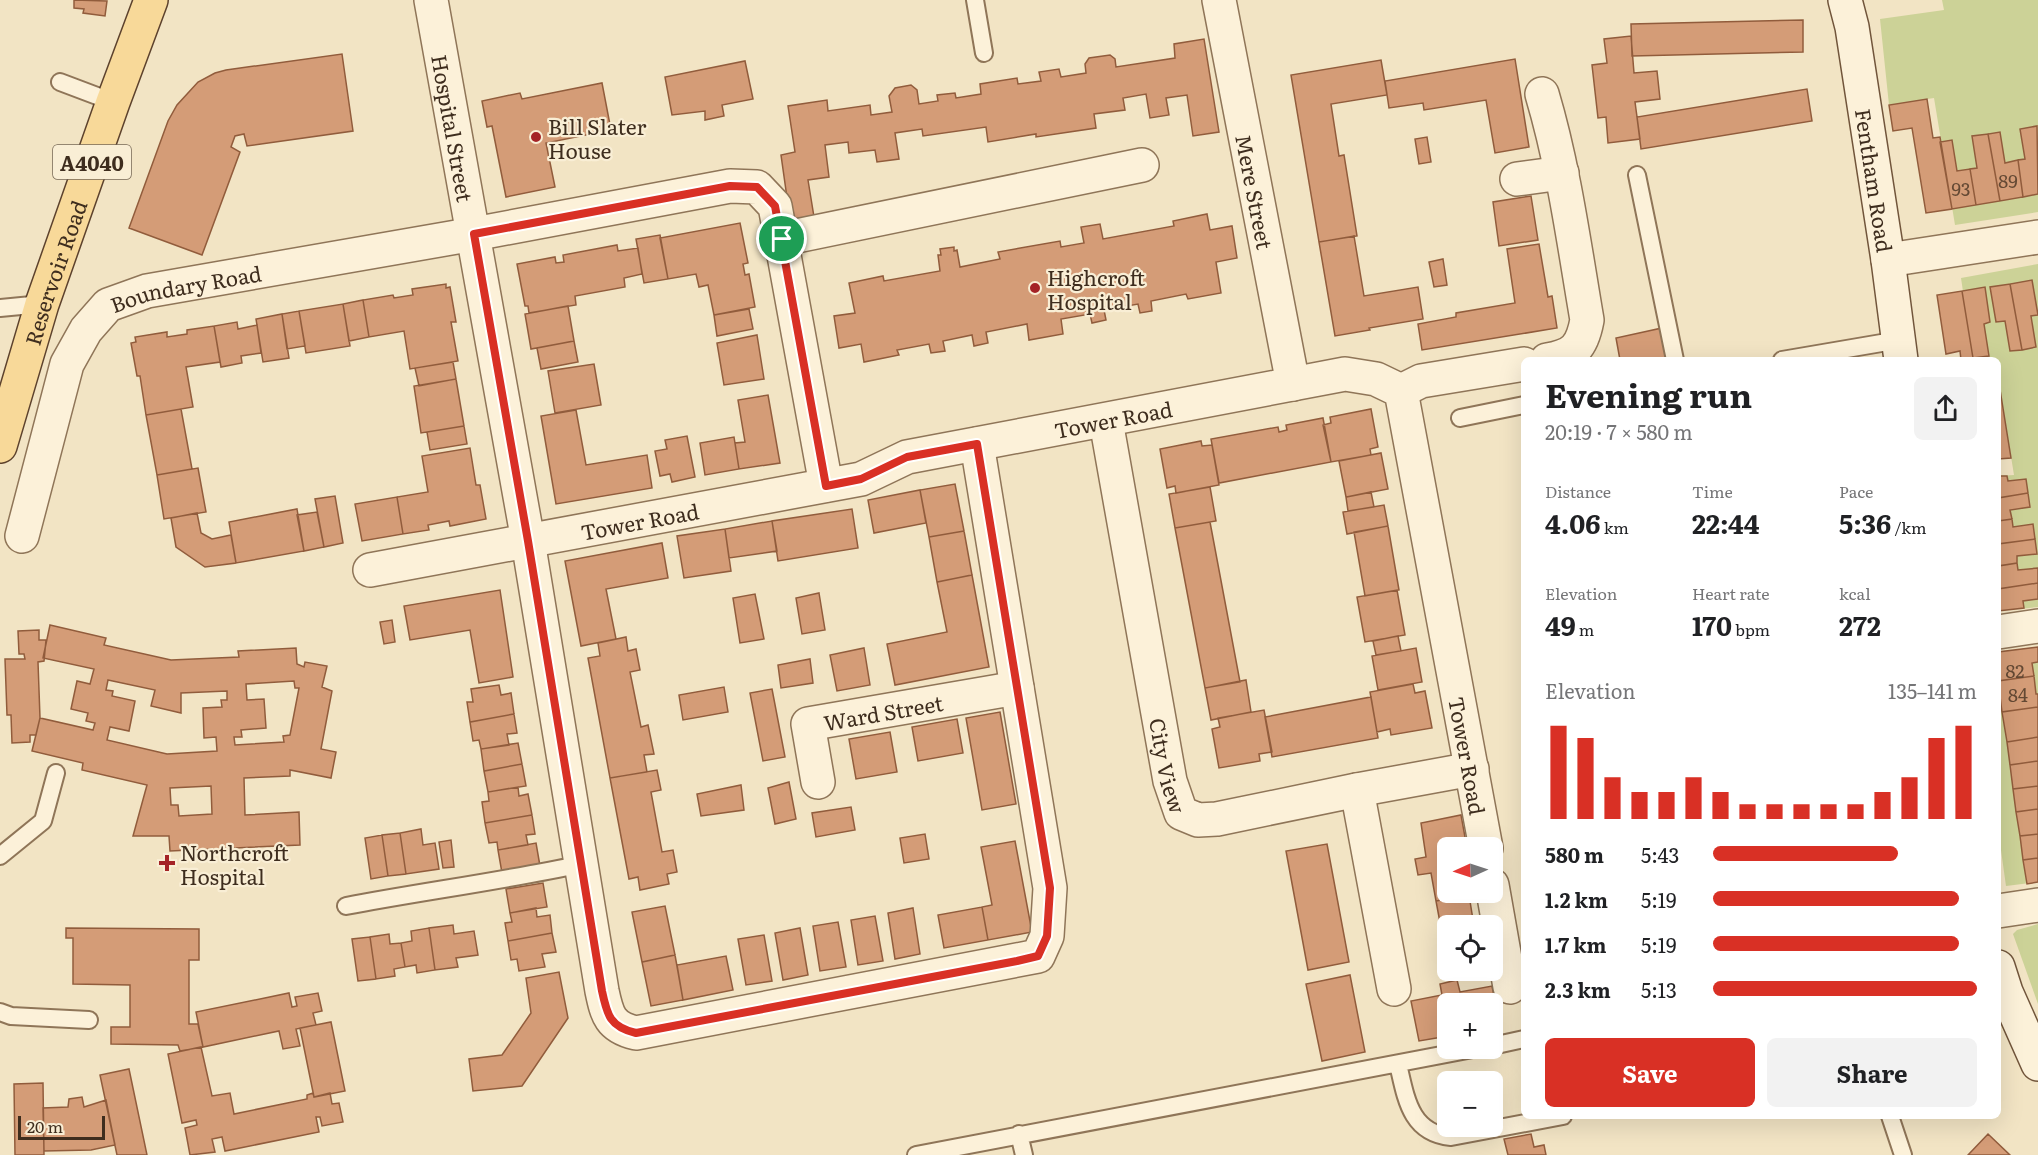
<!DOCTYPE html>
<html lang="en">
<head>
<meta charset="utf-8">
<style>
	body { margin:0; font-family:Literata,serif; background:#f2f2f2; color:#202124; height:100vh; display:flex; flex-direction:column; font-size:22px; white-space:nowrap }
	* { box-sizing:border-box; margin:0 }
	p { font-size:20px; color:#757577 }
	.icon { flex:none; width:33px; height:33px; fill:none; stroke:currentColor; stroke-width:2; stroke-linecap:round; stroke-linejoin:round }
	.map { position:relative; flex:1; overflow:hidden }
	.details { position:absolute; left:1521px; top:357px; width:480px; height:762px; display:flex; flex-direction:column; background:#fff; border-radius:9px; box-shadow:0 6px 24px #0002 }
	.details>* { flex:none }
	.needle { width:39px; rotate:267deg }
	.controls { position:absolute; left:1437px; top:837px; display:grid; gap:12px }
	.controls a { display:grid; place-items:center; width:66px; height:66px; border-radius:9px; background:#fff; box-shadow:0 6px 24px #0002; font-size:30px }
	.scale { position:absolute; left:18px; bottom:15px; width:87px; box-sizing:border-box; padding-left:6px; border:3px solid #3e2d1e; border-top:0; font-size:16px; line-height:21px; white-space:nowrap; color:#3e2d1e; -webkit-text-stroke:4px #f9eed5; paint-order:stroke }
	.pin { position:absolute; display:grid; place-items:center; width:51px; height:51px; color:#fff; margin:-26px; border:3px solid #fff; border-radius:50%; box-shadow:0 2px 6px #0007 }
	.round { display:grid; place-items:center; flex:none; width:63px; height:63px; border-radius:9px; background:#f2f2f2 }
	.overview { display:flex; align-items:center; justify-content:space-between; height:102px; padding:0 24px }
	h1 { font-size:33px; font-weight:700; line-height:45px }
	.stats { display:grid; grid-template-columns:repeat(3,1fr); gap:9px; height:102px; padding:6px 24px }
	.stats div { display:grid; align-content:center }
	.stats b { font-size:26px; font-weight:700 }
	.stats small { font-size:16px; font-weight:400 }
	.stats p { font-size:16px }
	.chart { height:168px; padding:12px 24px }
	.chart p { display:flex; justify-content:space-between }
	.chart svg { width:100%; height:108px; margin-top:6px; stroke:#d93025; stroke-width:6 }
	.cta { display:flex; gap:12px; margin-top:auto; padding:12px 24px }
	.cta a { flex:1; height:69px; border-radius:9px; background:#d93025; color:#fff; font-size:24px; font-weight:700; line-height:69px; text-align:center }
	.cta a+a { background:#f2f2f2; color:#202124 }
	ul { padding:0 24px; list-style:none; font-size:20px }
	li { display:grid; grid-template-columns:96px 72px 1fr; align-items:center; height:45px }
	li i { height:15px; border-radius:8px; background:#d93025 }
	.map>svg:first-child { display:block }
	.green { fill:#ccd297 }
	.building { fill:#d49c77; stroke:#915c3c; stroke-width:1.5; fill-rule:evenodd }
	.lines { fill:none; stroke-linecap:round; stroke-linejoin:round }
	.lane-casing { stroke:#8f7558; stroke-width:20 }
	.street-casing { stroke:#8f7558; stroke-width:36 }
	.secondary-casing { stroke:#71553b; stroke-width:36 }
	.primary-casing { stroke:#5d422d; stroke-width:36 }
	.lane { stroke:#fcf1d9; stroke-width:16 }
	.street { stroke:#fcf1d9; stroke-width:33 }
	.secondary { stroke:#fcf1d9; stroke-width:33 }
	.primary { stroke:#f8d999; stroke-width:33 }
	.route-casing { stroke:#fff; stroke-width:12 }
	.route { stroke:#d93025; stroke-width:8 }
	.poi-dot { fill:#a42326; stroke:#f9eed5; stroke-width:2 }
	.labels { text-anchor:middle; dominant-baseline:central; stroke-width:4.5; stroke-linejoin:round; paint-order:stroke }
	.number-label { font-size:18px; fill:#644934 }
	.shield { fill:#f9eed5; stroke:#766755; stroke-width:1.5 }
	.shield-label { font-size:20px; font-weight:bold; fill:#3e2d1e }
	.poi-label { font-size:21px; fill:#3e2d1e; stroke:#f9eed5; text-anchor:start }
	.street-label { font-size:21px; fill:#3e2d1e; stroke:#f9eed5 }
</style>
</head>
<body>
<div class="map">
<svg width="2038" height="1155" viewBox="0 0 2038 1155">
	<rect width="100%" height="100%" fill="#f2e4c4"/>
	<path class="green" d="M1942,0H2038V212L1955,225L1934,98L1889,105L1880,19L1944,10Z
		M2038,264V607L1998,611V476L2014,475L1998,377V360H1973L1961,278Z
		M2038,647V882L2006,886L1998,829V652Z
		M2038,924V1004L2013,934L2017,930Z"/>
	<path class="building" d="M74,0L107,1L105,16L83,13L84,9L74,8Z
		M1803,20V52L1632,56L1631,24Z
		M1631,36L1634,73L1657,71L1660,99L1635,102L1640,139L1608,143L1606,117L1598,118L1592,65L1607,63L1604,39Z
		M1204,39L1219,132L1193,136L1187,95L1166,98L1169,115L1150,118L1146,94L1123,98L1125,110L1094,114L1096,128L1036,137V134L988,142L986,127L923,136L922,129L895,133L899,159L877,162L875,150L849,153L848,142L825,145L829,177L808,180L815,223L791,226L781,155L795,152L788,106L827,100L828,111L870,105L871,115L892,112L889,96L895,88L911,85L917,90L919,104L938,101L937,95L955,93L956,98L981,94L980,84L1017,78L1018,84L1041,81L1039,72L1059,69L1061,77L1086,73L1085,64L1089,58L1110,55L1115,59L1116,67L1175,58L1174,44Z
		M342,54L353,131L247,146L244,134L235,136L231,147L240,152L202,255L129,228L168,121L177,105L198,82L215,73L226,70Z
		M1515,59L1529,147L1495,153L1486,100L1424,110L1423,103L1389,108L1385,81Z
		M1381,60L1387,95L1331,104L1339,156L1344,155L1357,236L1319,242L1291,75Z
		M745,61L753,99L722,105L724,116L705,120V111L672,115L665,77Z
		M602,83L611,130L546,143L555,187L506,197L492,126L487,127L482,101L520,93L522,99Z
		M1807,89L1812,121L1641,149L1637,117Z
		M1927,99L1933,138L1940,137L1952,209L1926,213L1912,128L1893,131L1889,105Z
		M2037,126L2038,194L2023,197L2018,160L2025,159L2020,129Z
		M2000,132L2005,163L2018,160L2023,197L2000,201L1988,134Z
		M1988,134L2000,201L1976,205L1970,169L1977,168L1972,136Z
		M1427,137L1431,162L1419,164L1415,139Z
		M1952,140L1957,171L1970,169L1976,205L1952,209L1940,142Z
		M1531,196L1538,240L1499,246L1493,202Z
		M1207,214L1210,230L1232,226L1237,258L1216,262L1221,293L1188,299L1186,294L1151,301L1152,311L1140,313L1138,304L1104,310L1106,320L1092,323L1090,314L1061,319L1063,334L1029,340L1027,324L986,332L988,343L974,346L972,335L943,341L945,351L931,353L929,344L897,350L899,355L864,362L861,344L839,348L834,316L855,313L849,283L883,276L884,281L940,271L938,255H941L940,249L954,247V251L957,250L960,267L1000,259L998,252L1060,241L1061,247L1084,243L1081,227L1100,224L1103,239L1174,226L1173,221Z
		M740,223L748,263L743,264L745,275L749,274L755,307L714,315L708,285L699,287L696,274L668,279L660,238Z
		M660,235L668,279L644,283L636,239Z
		M1354,236L1364,296L1418,287L1423,319L1369,328L1370,330L1335,336L1319,242Z
		M1539,244L1548,297L1552,296L1557,328L1422,350L1418,324L1456,317V313L1515,303L1507,249Z
		M617,245L618,251L638,248L642,274L624,278L625,287L575,296L576,305L529,313L528,306H525L517,264L555,257L556,263L564,262L563,255Z
		M1443,259L1447,285L1434,287L1429,262Z
		M2032,280L2038,315L2031,316L2036,347L2022,350L2010,284Z
		M446,284V288L450,287L456,322H451L458,361L410,369L404,331L369,337L363,300L393,295L394,298L413,295L412,289Z
		M2010,284L2022,350L2010,351L2005,321L1996,322L1990,287Z
		M1985,287L1990,322L1984,324L1989,356L1973,358L1962,291Z
		M1962,291L1973,358V360H1961L1960,351L1946,354L1937,295Z
		M363,300L369,337L349,341L343,304Z
		M343,304L350,346L306,353L299,311Z
		M568,306L574,341L531,349L525,314Z
		M749,309L753,329L717,336L714,315Z
		M299,311L305,346L287,349L282,314Z
		M282,314L289,358L263,362L256,319Z
		M237,322L238,329L257,325L261,353L241,356L242,363L221,367L214,326Z
		M214,326L220,362L186,367L193,407L146,415L140,376H137L131,343L136,342L135,337L167,332V337L187,334V330Z
		M1662,328L1668,360H1620L1616,338Z
		M757,335L764,379L724,385L717,343Z
		M574,341L578,362L541,369L537,348Z
		M453,362L456,379L419,386L415,368Z
		M594,364L601,405L555,413L548,371Z
		M1998,377L2011,458L1998,459Z
		M456,379L464,426L421,433L414,386Z
		M768,395L780,463L739,469L735,443L745,442L738,400Z
		M181,409L192,469L157,475L146,415Z
		M1371,409L1378,447L1370,449L1371,455L1331,462L1323,425L1331,423L1330,417Z
		M576,410L586,465L647,455L652,488L556,504L541,416Z
		M1323,418L1331,462L1219,483L1211,439L1278,427L1279,432L1287,430L1286,425Z
		M464,426L467,444L430,450L427,432Z
		M687,436L695,477L672,482L670,474L660,476L655,451L667,449L665,440Z
		M734,437L739,469L705,475L700,443Z
		M1201,441L1202,446L1212,445L1219,485L1176,493L1175,486L1167,488L1160,449Z
		M470,448L476,485H480L486,519L450,526L449,521L428,525L429,530L403,534L397,497L428,492L422,456Z
		M1381,453L1388,489L1346,497L1339,461Z
		M198,468L206,512L164,519L157,475Z
		M1998,476H2007L2008,481L2026,479L2028,493L1998,498Z
		M955,484L964,531L929,537L920,490Z
		M1210,487L1216,521L1175,528L1169,494Z
		M920,490L926,523L874,533L868,500Z
		M1371,492L1374,507L1348,511L1346,497Z
		M2028,493L2030,507L2010,510L2012,519L1998,521V498Z
		M335,496L343,543L324,547L315,499Z
		M397,497L403,534L362,541L355,504Z
		M1384,505L1388,526L1347,534L1343,512Z
		M297,509L304,551L236,563L229,522Z
		M852,509L858,548L778,561L772,521Z
		M317,512L324,547L304,551L297,515Z
		M197,513L201,533L212,539L231,535L236,563L205,567L176,547L171,518Z
		M2012,519L2013,527L2033,524L2035,539L1998,544V521Z
		M772,521L777,551L729,558L725,529Z
		M1210,522L1240,682L1205,688L1175,528Z
		M1388,526L1399,590L1365,596L1354,532Z
		M725,529L731,571L684,578L677,536Z
		M964,531L972,575L937,582L929,537Z
		M2035,539L2037,554L2017,556V563L1998,566V544Z
		M662,543L668,578L606,589L616,639L581,646L565,561Z
		M2017,563L2018,570L2038,568V583L1998,589V566Z
		M972,575L989,667L895,685L887,644L947,632L937,582Z
		M2038,583V599L2023,601L2024,608L1998,611V589Z
		M500,590L513,677L479,683L470,630L410,640L404,606Z
		M1397,590L1405,635L1365,642L1357,597Z
		M819,593L825,630L802,634L796,598Z
		M755,594L764,639L740,643L733,598Z
		M392,620L395,642L384,644L380,622Z
		M50,625L106,638L104,645L171,660L239,657L238,651L296,648L297,664L304,667L305,662L327,666L322,687L332,691L321,749L336,752L331,778L290,770V776L244,778L245,815L299,812L300,845L170,851L169,836H133L147,785L82,770L83,763L32,751L40,718L93,730L95,723L86,721L88,713L71,709L77,681L90,684L94,669L43,658ZM108,680L155,690L151,706L181,713V693L227,691V700H221L222,707L203,708L204,738L216,737L217,751L167,754L107,740L110,727L129,731L135,701L112,696L113,691L106,690ZM294,681L295,688H299L290,735L283,736L284,742L235,745L234,737H242L241,730L266,728L264,699L247,700L246,684ZM211,786L212,814L179,816L178,805H171L170,788Z
		M39,630V640H46L44,661L38,662L40,718L36,735H30V742L12,743L11,715H7L5,659H25L24,654H19L18,631Z
		M1398,636L1401,651L1376,655L1373,641Z
		M626,637L628,651L636,649L640,670L630,672L641,727L648,725L654,754L644,755L647,772L610,778L588,658L600,656L598,643Z
		M2038,647V662L2032,663L2034,676L1998,681V652Z
		M864,648L870,685L837,691L830,655Z
		M1416,648L1422,682L1378,690L1372,656Z
		M810,659L813,683L781,688L778,665Z
		M2034,676L2036,694H2038V707L2002,712L1998,681Z
		M1246,680L1251,712L1211,720L1205,688Z
		M1413,684L1415,693L1425,691L1432,728L1391,735L1390,729L1377,732L1370,692Z
		M499,685L501,695L511,693L514,714L470,722L467,702H473L471,689Z
		M724,687L728,712L683,720L679,695Z
		M772,689L785,757L763,761L750,693Z
		M1371,697L1378,738L1272,757L1265,717Z
		M2038,707V737L2007,742L2002,712Z
		M1264,710L1272,752L1259,754L1260,761L1219,768L1212,729L1220,727L1218,718Z
		M1000,712L1016,804L982,810L966,718Z
		M514,714L517,733L507,734L509,745L481,749L479,740L473,741L470,722Z
		M957,719L963,753L918,761L912,727Z
		M890,732L897,772L856,779L849,739Z
		M2038,737V761L2010,765L2007,742Z
		M518,743L522,764L484,771L481,749Z
		M2038,761V786L2013,789L2010,765Z
		M522,764L526,786L488,792L484,771Z
		M657,770L661,790L651,792L662,852L673,850L677,872L667,874L669,884L640,890L638,877L629,879L610,778Z
		M789,782L796,819L775,824L768,788Z
		M741,785L744,810L701,816L697,794Z
		M2038,786V809L2016,812L2013,789Z
		M518,787L519,796L528,794L532,815L485,823L482,802L489,801L488,792Z
		M851,807L855,830L816,837L812,813Z
		M2038,809V834L2020,836L2016,812Z
		M532,815L535,834L526,835L528,845L498,850L497,842L489,843L485,823Z
		M1461,815L1467,848H1448V892H1474L1475,895L1436,901L1431,873L1418,875L1415,859L1426,857L1421,823Z
		M421,829L423,845L435,843L439,869L406,874L400,833Z
		M400,833L406,874L388,876L382,835Z
		M925,834L929,859L904,863L900,838Z
		M2038,834V858L2023,860L2020,836Z
		M382,835L388,876L371,879L365,838Z
		M451,840L454,867L443,868L439,842Z
		M1015,841L1032,932L988,940L982,907L992,905L981,847Z
		M536,843L540,866L502,873L498,850Z
		M1327,844L1349,962L1308,970L1286,851Z
		M2038,858V882L2027,884L2023,860Z
		M543,883L547,907L510,913L506,889Z
		M1469,895L1474,926H1448V943L1444,944L1436,901Z
		M665,906L675,955L642,962L632,912Z
		M982,907L988,940L944,948L938,915Z
		M536,908L537,917L550,915L552,933L508,941L505,923L512,922L510,913Z
		M913,908L920,954L895,959L888,913Z
		M875,916L883,961L858,965L851,920Z
		M838,922L846,967L820,971L813,926Z
		M453,925L454,934L474,931L478,955L456,958L458,967L435,970L429,928Z
		M66,928L199,929V960H189V1024H198L203,1047L180,1051L178,1045L111,1044V1027H130V985L73,984V938H66Z
		M429,928L435,970L417,973L416,965L405,967L401,943L412,941L411,931Z
		M800,928L808,975L783,980L775,933Z
		M552,933L556,952L542,954L545,967L519,971L517,959L511,960L508,941Z
		M389,934L390,944L401,943L405,967L394,969L395,976L376,979L370,937Z
		M764,935L772,981L746,985L738,939Z
		M370,937L376,979L358,981L352,939Z
		M675,955L683,1000L651,1006L642,962Z
		M726,956L733,990L683,1000L677,965Z
		M559,972L568,1018L522,1086L473,1091L469,1059L502,1055L531,1013L526,978Z
		M1350,975L1365,1052L1322,1061L1306,984Z
		M1457,980L1460,992L1492,986L1500,1025L1492,1027V1004H1448V1036L1419,1041L1411,1001L1442,995L1440,984Z
		M289,993L292,1007L297,1006L295,997L318,993L322,1011L313,1013L316,1025L296,1029L300,1046L283,1049L279,1031L203,1047L196,1012Z
		M331,1022L345,1091L314,1097L300,1028Z
		M201,1047L212,1096L230,1093L234,1114L307,1099V1095L313,1093L314,1097L330,1093L332,1104L339,1103L343,1122L322,1126L320,1117H316L319,1132L225,1151L222,1137L212,1139L215,1152L190,1155L185,1128L197,1125L196,1120L182,1123L168,1054Z
		M129,1069L147,1155H117L100,1075Z
		M43,1083L44,1155H15L14,1084Z
		M82,1097L84,1107L106,1100L115,1145L91,1150L44,1151L43,1108L68,1107L69,1099Z
		M1531,1134L1534,1147L1544,1145L1546,1155H1508L1504,1139Z
		M1988,1134L2010,1155H1968Z"/>
	<g class="lines">
		<g class="lane-casing">
			<path id="lane" d="M975,0L984,53
				M60,82L113,102
				M1637,175L1675,360
				M0,308L42,304
				M1782,360L1899,340
				M1460,418L1524,405
				M0,856L43,821L56,773
				M346,906C425,891 504,881 582,864
				M0,1012L11,1016L89,1020
				M1492,1046L1524,1039
				M1398,1064C1406,1098 1410,1133 1451,1137L1563,1116
				M1890,1116L1903,1155
				M1019,1134L1024,1155
				M916,1155L1478,1048"/>
		</g>
		<g class="street-casing">
			<g id="street">
				<path id="s1" d="M431,0L528,541L602,991C607,1015 610,1027 636,1033L1038,956L1047,936L1050,888L977,444"/>
				<path id="s2" d="M1219,0L1293,384"/>
				<path d="M1542,94C1564,168 1574,244 1587,320C1582,347 1574,356 1547,360"/>
				<path d="M1517,179L1562,173"/>
				<path d="M782,239L1142,165"/>
				<path d="M1888,260L2038,237"/>
				<path d="M1401,391L1421,381L1524,364"/>
				<path id="s3" d="M1106,421L1170,781L1181,813L1198,820L1217,819L1357,790L1472,769"/>
				<path id="s4" d="M22,536L67,364L86,330L108,305L147,291L474,234L730,186L757,187L775,206L826,485"/>
				<path id="s5" d="M370,570L861,479L907,457L1345,374L1376,379L1401,391L1486,848"/>
				<path d="M1998,632L2038,626"/>
				<path id="s6" d="M818,782L808,724L1017,688"/>
				<path d="M1357,790L1394,989"/>
				<path d="M1492,885L1510,987"/>
				<path d="M1998,911L2038,905"/>
			</g>
		</g>
		<g class="secondary-casing">
			<g id="secondary">
				<path id="s7" d="M1845,0L1852,27L1888,260L1901,360"/>
				<path d="M1998,967L2006,992L2038,1064"/>
			</g>
		</g>
		<g class="primary-casing">
			<g id="primary">
				<path id="s8" d="M0,446L42,304L113,102L151,0"/>
			</g>
		</g>
		<use href="#lane" class="lane"/>
		<use href="#street" class="street"/>
		<use href="#secondary" class="secondary"/>
		<use href="#primary" class="primary"/>
	</g>
	<g class="lines">
		<g class="route-casing">
			<path id="route" d="M730,186L757,187L775,206L826,486L861,479L907,457L977,444L1050,888L1047,936L1038,956L1017,961L636,1033C610,1027 607,1015 602,991L528,541L474,234Z"/>
		</g>
		<use href="#route" class="route"/>
	</g>
	<g class="poi-dot">
		<circle cx="536" cy="137" r="6"/>
		<circle cx="1035" cy="288" r="6"/>
		<path d="M164 854h6v6h6v6h-6v6h-6v-6h-6v-6h6z"/>
	</g>
	<g class="labels">
		<g class="number-label">
			<text x="2008" y="180">89</text>
			<text x="1961" y="188">93</text>
			<text x="2015" y="670">82</text>
			<text x="2018" y="694">84</text>
		</g>
		<rect class="shield" x="53" y="145" width="78" height="34" rx="4.5"/>
		<g class="shield-label">
			<text x="92" y="162">A4040</text>
		</g>
		<g class="poi-label">
			<text x="548" y="125">Bill Slater<tspan x="548" dy="24">House</tspan></text>
			<text x="1047" y="276">Highcroft<tspan x="1047" dy="24">Hospital</tspan></text>
			<text x="180" y="851">Northcroft<tspan x="180" dy="24">Hospital</tspan></text>
		</g>
		<g class="street-label">
			<text stroke="none"><textPath href="#s1" startOffset="130">Hospital Street</textPath></text>
			<text stroke="none"><textPath href="#s7" startOffset="183">Fentham Road</textPath></text>
			<text stroke="none"><textPath href="#s2" startOffset="195">Mere Street</textPath></text>
			<text stroke="none"><textPath href="#s8" startOffset="182">Reservoir Road</textPath></text>
			<text stroke="none"><textPath href="#s4" startOffset="330">Boundary Road</textPath></text>
			<text stroke="none"><textPath href="#s5" startOffset="760">Tower Road</textPath></text>
			<text stroke="none"><textPath href="#s5" startOffset="274">Tower Road</textPath></text>
			<text stroke="none"><textPath href="#s6" startOffset="135">Ward Street</textPath></text>
			<text stroke="none"><textPath href="#s5" startOffset="1426">Tower Road</textPath></text>
			<text stroke="none"><textPath href="#s3" startOffset="350">City View</textPath></text>
		</g>
	</g>
</svg>
<div class="controls">
<a><svg class="needle" viewBox="-14 -14 28 28"><path d="M0-13l5 13h-10z" fill="#e53935"/><path d="M0 13l5-13h-10z" fill="#757577"/></svg></a>
<a><svg class="icon" aria-label="locate" viewBox="0 0 24 24"><circle cx="12" cy="12" r="6"/><path d="M12 2v4M12 18v4M2 12h4M18 12h4"/></svg></a>
<a>+</a>
<a>−</a>
</div>
<div class="scale">20 m</div>
<div class="pin" style="left:782px;top:239px;background:#1e9e55"><svg class="icon" aria-label="arrive" viewBox="0 0 24 24"><path d="M6 21V4h12l-3 4 3 4H6"/></svg></div>
<section class="details">
<div class="overview"><div><h1>Evening run</h1><p>20:19 · 7 × 580 m</p></div><a class="round"><svg class="icon" aria-label="share" viewBox="0 0 24 24"><path d="M12 15V3M7 8l5-5 5 5M5 13v7h14v-7"/></svg></a></div>
<div class="stats">
<div><p>Distance</p><b>4.06<small> km</small></b></div>
<div><p>Time</p><b>22:44</b></div>
<div><p>Pace</p><b>5:36<small> /km</small></b></div>
</div>
<div class="stats">
<div><p>Elevation</p><b>49<small> m</small></b></div>
<div><p>Heart rate</p><b>170<small> bpm</small></b></div>
<div><p>kcal</p><b>272</b></div>
</div>
<div class="chart"><p><span>Elevation</span>135–141 m</p>
<svg viewBox="0 0 160 44" preserveAspectRatio="none"><path d="M5 44V6M15 44V11M25 44V27M35 44V33M45 44V33M55 44V27M65 44V33M75 44V38M85 44V38M95 44V38M105 44V38M115 44V38M125 44V33M135 44V27M145 44V11M155 44V6"/></svg>
</div>
<ul>
<li><b>580 m</b>5:43<i style="width:70%"></i></li>
<li><b>1.2 km</b>5:19<i style="width:93%"></i></li>
<li><b>1.7 km</b>5:19<i style="width:93%"></i></li>
<li><b>2.3 km</b>5:13<i style="width:100%"></i></li>
</ul>
<div class="cta"><a>Save</a><a>Share</a></div>
</section>
</div>
</body>
</html>
